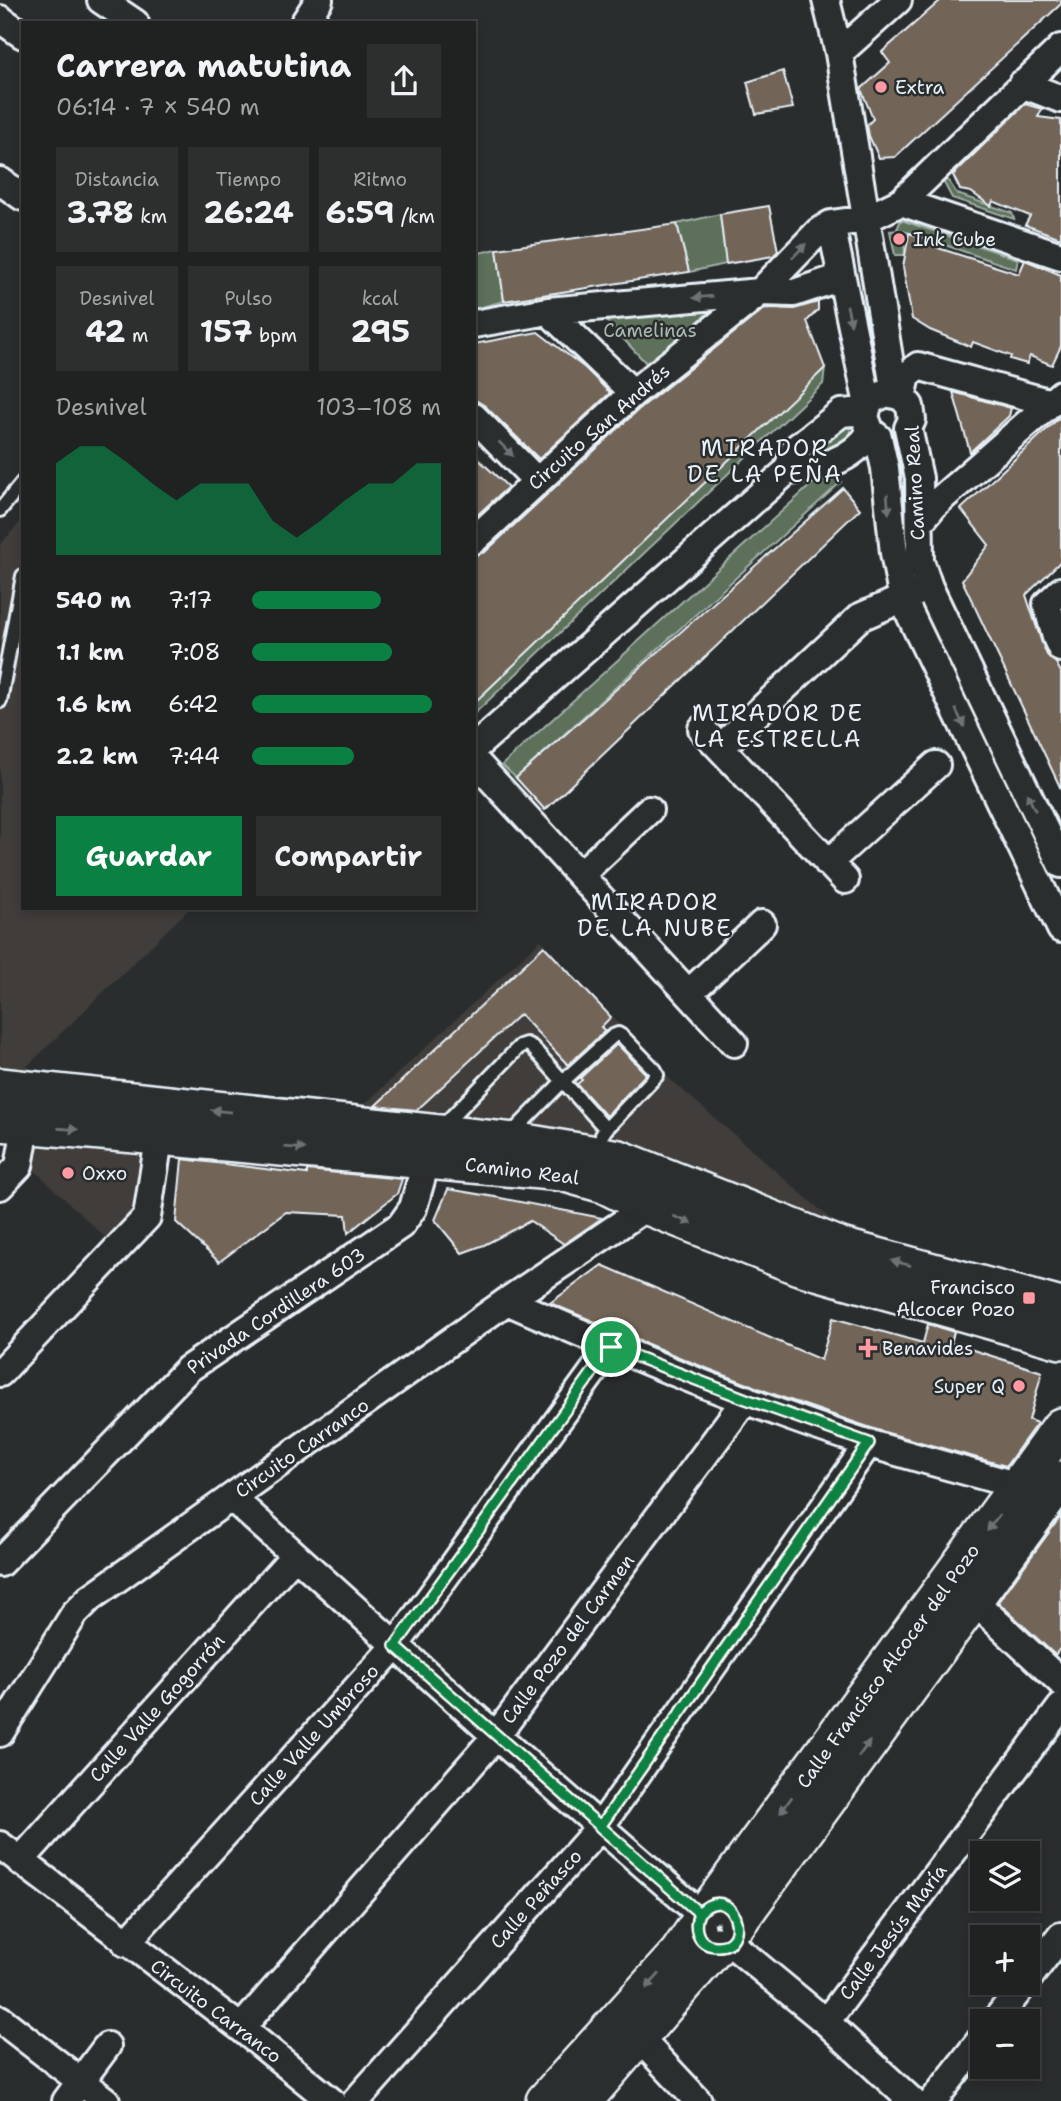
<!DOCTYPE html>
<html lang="es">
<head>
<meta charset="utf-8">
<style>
	body { margin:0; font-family:"Shantell Sans",sans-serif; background:#2d2f2f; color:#f1f3f6; height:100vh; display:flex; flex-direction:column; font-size:26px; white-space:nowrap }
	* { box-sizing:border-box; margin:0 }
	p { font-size:23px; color:#a2a4a5 }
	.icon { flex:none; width:38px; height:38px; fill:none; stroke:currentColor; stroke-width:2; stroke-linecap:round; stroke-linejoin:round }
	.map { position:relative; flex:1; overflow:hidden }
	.drawer { position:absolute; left:21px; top:21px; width:455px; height:889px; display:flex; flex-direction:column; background:#202222; border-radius:0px; box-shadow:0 4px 10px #0003,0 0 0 2px #3d3f40 }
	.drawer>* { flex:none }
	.buttons { position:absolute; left:970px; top:1841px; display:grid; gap:14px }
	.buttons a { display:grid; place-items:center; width:70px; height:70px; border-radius:0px; background:#202222; box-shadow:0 4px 10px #0003,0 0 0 2px #3d3f40; font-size:35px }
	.pin { position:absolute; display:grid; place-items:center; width:60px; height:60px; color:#fff; margin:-30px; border:4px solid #fff; border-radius:50%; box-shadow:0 2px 7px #0007 }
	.round { display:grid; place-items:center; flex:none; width:74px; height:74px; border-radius:0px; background:#2d2f2f }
	.headline { display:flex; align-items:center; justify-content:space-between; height:119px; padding:0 35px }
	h1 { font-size:32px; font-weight:700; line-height:52px }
	.figures { display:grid; grid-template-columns:repeat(3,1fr); gap:10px; height:119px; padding:7px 35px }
	.figures div { display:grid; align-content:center; border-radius:0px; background:#2d2f2f; text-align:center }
	.figures b { font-size:30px; font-weight:700 }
	.figures small { font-size:19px; font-weight:400 }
	.figures p { font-size:19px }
	.chart { height:196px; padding:14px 35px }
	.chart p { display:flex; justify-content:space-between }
	.chart svg { width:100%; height:126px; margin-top:7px; fill:#0b8043; opacity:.7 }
	.primary-button { display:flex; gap:14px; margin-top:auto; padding:14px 35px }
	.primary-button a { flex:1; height:80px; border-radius:0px; background:#0b8043; color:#fff; font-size:28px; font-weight:700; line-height:80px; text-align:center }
	.primary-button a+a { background:#2d2f2f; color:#f1f3f6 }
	ul { padding:0 35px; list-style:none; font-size:23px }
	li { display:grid; grid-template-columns:112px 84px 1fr; align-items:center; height:52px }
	li i { height:18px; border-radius:9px; background:#0b8043 }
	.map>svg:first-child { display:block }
	.built { fill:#403e3b }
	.green { fill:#5b6f5a; stroke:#a2b0a9; stroke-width:2 }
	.building { fill:#726558; stroke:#e8f1f8; stroke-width:2 }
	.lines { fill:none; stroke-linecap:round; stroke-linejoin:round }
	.lane-casing { stroke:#e8f1f8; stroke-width:18 }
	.street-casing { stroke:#e8f1f8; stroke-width:32 }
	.secondary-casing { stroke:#e8f1f8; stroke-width:42 }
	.lane { stroke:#2a2d2e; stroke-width:12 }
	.street { stroke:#2a2d2e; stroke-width:26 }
	.secondary { stroke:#2a2d2e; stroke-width:37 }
	.oneway { fill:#6c7275 }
	.route-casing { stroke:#fff; stroke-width:14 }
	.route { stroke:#0b8043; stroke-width:9 }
	.poi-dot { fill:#ff9aa2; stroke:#2a2d2e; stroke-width:2.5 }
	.labels { text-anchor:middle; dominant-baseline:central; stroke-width:5; stroke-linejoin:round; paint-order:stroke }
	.poi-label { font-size:19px; fill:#e8f1f8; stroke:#2a2d2e; text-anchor:start }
	.park-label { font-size:19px; fill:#a9b6b1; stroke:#2a2d2e }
	.street-label { font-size:19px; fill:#e8f1f8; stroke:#2a2d2e }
	.quarter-label { font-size:23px; letter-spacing:2px; fill:#e8f1f8; stroke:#2a2d2e }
</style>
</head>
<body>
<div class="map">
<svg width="1061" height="2101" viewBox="0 0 1061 2101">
	<rect width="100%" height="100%" fill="#2a2d2e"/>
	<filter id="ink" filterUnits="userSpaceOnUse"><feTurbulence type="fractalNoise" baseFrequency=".0143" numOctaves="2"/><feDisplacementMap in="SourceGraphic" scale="14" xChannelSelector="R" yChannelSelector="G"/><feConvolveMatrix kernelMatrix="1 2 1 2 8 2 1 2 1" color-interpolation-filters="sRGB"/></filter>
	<g filter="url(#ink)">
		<path class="built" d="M23,519V908H190L18,1075L0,1073V545Z
			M541,940L670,1079L833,1221L354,1114Z
			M40,1136L146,1146L137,1211L109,1241L31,1167Z"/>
		<path class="green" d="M948,180L957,194L1012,213L1014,219L952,198L943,181Z
			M720,214L726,264L689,272L677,224Z
			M901,220L1018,259L1016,269L903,231L905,255H895L890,231L900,230L897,229Z
			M497,249L504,301L474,309V254Z
			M725,298L648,365L596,310Z
			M825,368L823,384L474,714V694Z
			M847,417L854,445L815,453Z
			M824,473L841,482L516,778L502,765Z"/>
		<path class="building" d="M941,0H1061V4L895,157L879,158L869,136L867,125L873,119L861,89L890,63L882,52Z
			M783,71L793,108L756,114L747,82Z
			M1025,104L1042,109L1038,117L1061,120V238L1025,225L1030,216L993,201L991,206L971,192L960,190L953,175Z
			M769,206L778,251L773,256L726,264L720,214Z
			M677,224L689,272L504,301L497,249Z
			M909,233L938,243V248L1019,274L1025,260L1061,275V346L1052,365L1030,356L1027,364L1010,359L1011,356L973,342L971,347L930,330L912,319L903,267Z
			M818,302V310L807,321L825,368L474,703V555L485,552L638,410L765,308L794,309Z
			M538,332L585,368L610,393L539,459L485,406L474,399V344Z
			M953,392L1011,408L1009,416L970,452Z
			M1061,416V561L1026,595L1042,643L1047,655L1056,663L1061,672V789L962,580L989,545L961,509Z
			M474,455L508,487L474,518Z
			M843,488L860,509L545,810L516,778Z
			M544,946L611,1017L601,1027L605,1031L568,1065L520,1014L417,1110L375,1106Z
			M617,1044L646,1074L606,1116L577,1084L582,1080L580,1078Z
			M182,1159L307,1174V1170L402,1179L397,1194L348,1233L346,1215L286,1212L219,1262L176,1222Z
			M448,1189L495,1197L602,1218L564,1244L530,1221L484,1245L462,1253L435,1220Z
			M602,1265L821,1360L833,1318L923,1343L928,1324L954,1332L951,1343L1042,1372L1029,1420L1037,1423L1006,1466L877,1430L784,1398L693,1363L550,1303Z
			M1061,1516V1647L1055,1655L998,1602Z"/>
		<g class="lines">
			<g class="lane-casing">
				<path id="lane" d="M0,510L23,482
					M0,701L23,576
					M441,1128L520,1046L526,1044L532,1047L606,1129L602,1135
					M510,1135L563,1081L613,1036L618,1034L623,1037L655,1070L657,1075L606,1129"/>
			</g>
			<g class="street-casing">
				<path id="street" d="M101,0L135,23
					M826,0L839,53L895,394
					M0,19L23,35
					M304,23L319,0
					M839,53L898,0
					M1022,84L1061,99
					M0,181L23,197
					M901,202L1061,256
					M831,224L868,405L865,417L871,432L878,437L885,468L894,553L903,600L1061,929
					M548,311L633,393
					M474,324L548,311L760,292L794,293L841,277
					M902,397L907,376L918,366L1051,403
					M868,405L873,399L887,393L902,397L910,406L912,420L908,428L919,478L920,561L929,587L1061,864
					M474,417L537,481
					M787,471C821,468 851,462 871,432
					M920,522L934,505L1061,394
					M474,540L633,393L760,292L818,232L831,224L866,219L901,202L1061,48
					M1061,591L1047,604L1056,637L1061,648
					M702,729L845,880
					M721,747L860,617L918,592
					M474,748L787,471L795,449L841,413L866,411
					M474,760L734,1043
					M828,863L936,765
					M580,875L649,810
					M689,993L762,924
					M0,1186L19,1166L29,1110
					M507,1301C626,1353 747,1405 870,1444C920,1459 970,1472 1019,1486
					M0,1373L147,1217L162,1119
					M232,1498L496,1736L699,1913
					M0,1563L188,1369L401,1225L413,1208L431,1145
					M960,1588L1061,1682
					M0,1733L75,1613L90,1598L507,1301L648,1206
					M0,1845L241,2028L331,2101
					M20,1861L295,1555
					M729,1942L826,2022L912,2101
					M126,1943L395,1646L611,1347
					M1027,1980L1061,1936
					M0,2019L106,2101
					M995,2021L1025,1983
					M826,2022L1061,1707
					M241,2028L496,1736L746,1399
					M639,2038L698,2101
					M66,2101L107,2046
					M356,2101L600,1827L869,1443
					M933,2101L982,2038"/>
			</g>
			<g class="secondary-casing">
				<path id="secondary" d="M0,1087L525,1143L619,1159L841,1247L1061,1307
					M0,1122L562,1172L604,1184L648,1206L799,1266L1061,1340
					M713,1904L1061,1427
					M737,1923L1061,1480
					M545,2101L679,1953L696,1928
					M583,2101L717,1946"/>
			</g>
			<use href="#lane" class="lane"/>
			<use href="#street" class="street"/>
			<use href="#secondary" class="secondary"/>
		</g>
		<defs><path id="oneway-solid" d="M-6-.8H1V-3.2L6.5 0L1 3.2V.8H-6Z" transform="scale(1.75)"/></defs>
		<g class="oneway">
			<use href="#oneway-solid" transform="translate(799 251) rotate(-46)"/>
			<use href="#oneway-solid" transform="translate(703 297) rotate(175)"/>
			<use href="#oneway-solid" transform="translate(849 315) rotate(78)"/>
			<use href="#oneway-solid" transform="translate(506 449) rotate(45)"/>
			<use href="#oneway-solid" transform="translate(888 504) rotate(85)"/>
			<use href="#oneway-solid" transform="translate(960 718) rotate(64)"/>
			<use href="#oneway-solid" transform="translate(1031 802) rotate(-116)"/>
			<use href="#oneway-solid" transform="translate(221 1111) rotate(-174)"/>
			<use href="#oneway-solid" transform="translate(68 1129) rotate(4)"/>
			<use href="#oneway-solid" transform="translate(295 1148) rotate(5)"/>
			<use href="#oneway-solid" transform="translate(683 1220) rotate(22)"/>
			<use href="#oneway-solid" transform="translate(901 1263) rotate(-165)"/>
			<use href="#oneway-solid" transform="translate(993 1523) rotate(126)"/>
			<use href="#oneway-solid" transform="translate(864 1749) rotate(-54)"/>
			<use href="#oneway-solid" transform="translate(786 1805) rotate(126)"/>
			<use href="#oneway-solid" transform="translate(653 1981) rotate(132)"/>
		</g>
	</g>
	<g class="lines" filter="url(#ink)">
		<g class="route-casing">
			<path id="route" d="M611,1347L395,1646L699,1913C693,1927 697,1945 715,1946C755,1949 733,1878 699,1913L600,1827L869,1443L746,1399L611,1347"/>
		</g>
		<use href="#route" class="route"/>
	</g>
	<g class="poi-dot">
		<circle cx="881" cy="87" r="7"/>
		<circle cx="899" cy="239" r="7"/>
		<circle cx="68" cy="1173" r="7"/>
		<rect x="1022" y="1291" width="14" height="14" rx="3.5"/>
		<path d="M864.5 1337.5h7v7h7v7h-7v7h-7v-7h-7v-7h7z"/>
		<circle cx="1019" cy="1386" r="7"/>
	</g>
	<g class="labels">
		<g class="poi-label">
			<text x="895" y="87">Extra</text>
			<text x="913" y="239">Ink Cube</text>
			<text x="82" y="1173">Oxxo</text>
			<text x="1015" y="1287" text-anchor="end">Francisco<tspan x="1015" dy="22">Alcocer Pozo</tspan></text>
			<text x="882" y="1348">Benavides</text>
			<text x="1005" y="1386" text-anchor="end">Super Q</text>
		</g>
		<g class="park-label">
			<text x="650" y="330">Camelinas</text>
		</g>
		<g class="street-label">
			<text transform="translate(599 427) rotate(-41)">Circuito San Andrés</text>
			<text transform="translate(915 483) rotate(-93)">Camino Real</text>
			<text transform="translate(522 1171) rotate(7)">Camino Real</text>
			<text transform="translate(276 1311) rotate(-34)">Privada Cordillera 603</text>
			<text transform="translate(302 1448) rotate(-35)">Circuito Carranco</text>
			<text transform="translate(568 1639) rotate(-53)">Calle Pozo del Carmen</text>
			<text transform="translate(888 1666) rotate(-54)">Calle Francisco Alcocer del Pozo</text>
			<text transform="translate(157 1708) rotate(-48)">Calle Valle Gogorrón</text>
			<text transform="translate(314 1735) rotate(-48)">Calle Valle Umbroso</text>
			<text transform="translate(536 1899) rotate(-48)">Calle Peñasco</text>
			<text transform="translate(893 1932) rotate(-53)">Calle Jesús María</text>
			<text transform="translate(216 2011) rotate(37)">Circuito Carranco</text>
		</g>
		<g class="quarter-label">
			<text x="765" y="448">MIRADOR<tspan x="765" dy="26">DE LA PEÑA</tspan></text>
			<text x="778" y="713">MIRADOR DE<tspan x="778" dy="26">LA ESTRELLA</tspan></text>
			<text x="655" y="902">MIRADOR<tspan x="655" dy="26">DE LA NUBE</tspan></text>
		</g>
	</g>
</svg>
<div class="buttons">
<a><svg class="icon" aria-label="layers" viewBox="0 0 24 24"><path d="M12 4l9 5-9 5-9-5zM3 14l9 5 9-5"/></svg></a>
<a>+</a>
<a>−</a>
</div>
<div class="pin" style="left:611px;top:1347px;background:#1e9e55"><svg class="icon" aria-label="arrive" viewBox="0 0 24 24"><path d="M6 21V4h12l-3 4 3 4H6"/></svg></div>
<section class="drawer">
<div class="headline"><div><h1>Carrera matutina</h1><p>06:14 · 7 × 540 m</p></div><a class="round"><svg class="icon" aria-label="share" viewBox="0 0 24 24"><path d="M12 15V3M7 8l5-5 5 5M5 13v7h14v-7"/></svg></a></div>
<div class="figures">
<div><p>Distancia</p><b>3.78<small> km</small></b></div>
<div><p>Tiempo</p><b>26:24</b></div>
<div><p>Ritmo</p><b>6:59<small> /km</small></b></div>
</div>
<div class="figures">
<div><p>Desnivel</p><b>42<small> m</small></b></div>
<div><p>Pulso</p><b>157<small> bpm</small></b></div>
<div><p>kcal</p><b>295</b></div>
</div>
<div class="chart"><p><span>Desnivel</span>103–108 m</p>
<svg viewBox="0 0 160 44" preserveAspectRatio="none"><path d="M0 44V12L10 6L20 6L30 12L40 19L50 25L60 19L70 19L80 19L90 32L100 38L110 32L120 25L130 19L140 19L150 12L160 12V44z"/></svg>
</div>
<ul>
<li><b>540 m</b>7:17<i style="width:68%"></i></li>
<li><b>1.1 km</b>7:08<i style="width:74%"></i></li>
<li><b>1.6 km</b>6:42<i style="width:95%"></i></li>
<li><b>2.2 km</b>7:44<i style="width:54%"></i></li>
</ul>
<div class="primary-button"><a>Guardar</a><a>Compartir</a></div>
</section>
</div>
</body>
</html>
